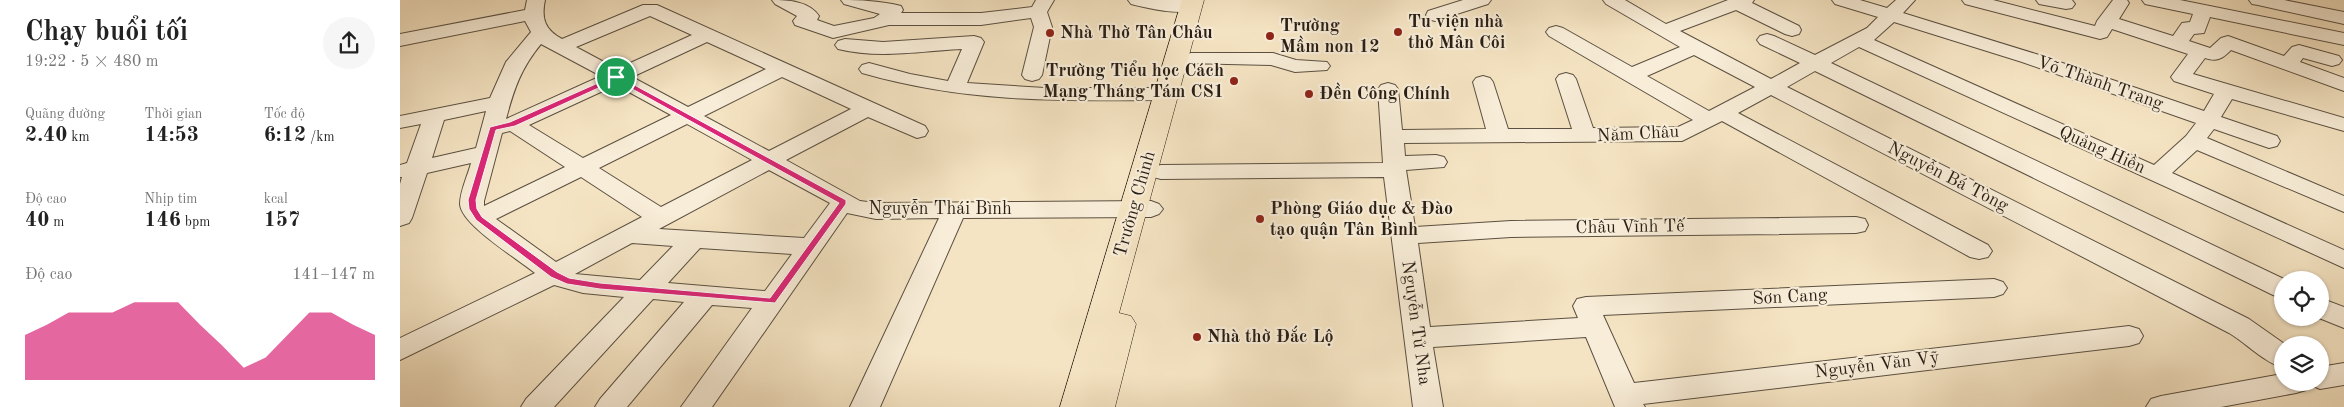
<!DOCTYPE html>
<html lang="vi">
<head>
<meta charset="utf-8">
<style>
	body { margin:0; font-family:"Old Standard TT",serif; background:#f6f6f6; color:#222; height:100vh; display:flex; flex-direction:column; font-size:19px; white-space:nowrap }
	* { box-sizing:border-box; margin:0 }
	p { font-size:16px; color:#767676 }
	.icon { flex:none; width:28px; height:28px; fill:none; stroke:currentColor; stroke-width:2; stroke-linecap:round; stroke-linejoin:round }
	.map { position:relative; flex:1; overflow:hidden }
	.details { display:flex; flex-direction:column; background:#fff; width:400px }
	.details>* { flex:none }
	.tools { position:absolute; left:1874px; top:271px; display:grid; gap:10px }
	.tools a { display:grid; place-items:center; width:55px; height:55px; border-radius:50%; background:#fff; box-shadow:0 1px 4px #0004; font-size:25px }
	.pin { position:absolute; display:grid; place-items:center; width:42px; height:42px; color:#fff; margin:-21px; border:2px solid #fff; border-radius:50%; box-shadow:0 1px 5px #0007 }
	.round { display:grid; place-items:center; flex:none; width:52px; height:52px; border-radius:26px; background:#f6f6f6 }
	.summary { display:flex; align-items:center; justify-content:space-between; height:85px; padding:0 25px }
	h1 { font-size:28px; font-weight:700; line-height:38px }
	.metrics { display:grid; grid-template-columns:repeat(3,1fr); gap:8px; height:85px; padding:5px 25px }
	.metrics div { display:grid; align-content:center }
	.metrics b { font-size:21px; font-weight:700 }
	.metrics small { font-size:14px; font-weight:400 }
	.metrics p { font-size:14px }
	.chart { height:140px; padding:10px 25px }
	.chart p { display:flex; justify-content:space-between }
	.chart svg { width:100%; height:90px; margin-top:5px; fill:#db2777; opacity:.7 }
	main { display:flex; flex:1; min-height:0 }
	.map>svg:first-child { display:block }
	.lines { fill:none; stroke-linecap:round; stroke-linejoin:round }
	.minor-casing { stroke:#5b5041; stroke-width:2 }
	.major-casing { stroke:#281e16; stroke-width:1 }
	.minor { fill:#f8edd8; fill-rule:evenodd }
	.major { fill:#f5e4c3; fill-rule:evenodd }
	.route { fill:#db2777; stroke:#fff; fill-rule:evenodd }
	.poi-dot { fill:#8f2418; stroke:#f8edd8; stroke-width:2 }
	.labels { text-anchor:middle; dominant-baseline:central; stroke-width:4.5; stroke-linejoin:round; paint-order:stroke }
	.poi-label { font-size:18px; font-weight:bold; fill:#281e16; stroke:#f8edd8; text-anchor:start }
	.street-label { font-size:18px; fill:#281e16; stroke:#f8edd8 }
</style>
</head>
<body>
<main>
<section class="details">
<div class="summary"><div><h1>Chạy buổi tối</h1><p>19:22 · 5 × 480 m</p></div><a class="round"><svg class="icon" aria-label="share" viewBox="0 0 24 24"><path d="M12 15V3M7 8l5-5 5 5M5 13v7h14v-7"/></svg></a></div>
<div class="metrics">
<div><p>Quãng đường</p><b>2.40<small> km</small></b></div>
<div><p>Thời gian</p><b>14:53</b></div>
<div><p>Tốc độ</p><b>6:12<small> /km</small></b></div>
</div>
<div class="metrics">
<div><p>Độ cao</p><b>40<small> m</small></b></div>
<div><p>Nhịp tim</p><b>146<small> bpm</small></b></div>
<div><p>kcal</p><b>157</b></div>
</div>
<div class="chart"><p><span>Độ cao</span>141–147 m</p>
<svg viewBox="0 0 160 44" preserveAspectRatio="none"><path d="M0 44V22L10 17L20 11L30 11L40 11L50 6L60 6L70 6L80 17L90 27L100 38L110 33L120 22L130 11L140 11L150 17L160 22V44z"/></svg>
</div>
</section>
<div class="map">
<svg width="1944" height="407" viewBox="0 0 1944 407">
	<rect width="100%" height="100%" fill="#f5e4c3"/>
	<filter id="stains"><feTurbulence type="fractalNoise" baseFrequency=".004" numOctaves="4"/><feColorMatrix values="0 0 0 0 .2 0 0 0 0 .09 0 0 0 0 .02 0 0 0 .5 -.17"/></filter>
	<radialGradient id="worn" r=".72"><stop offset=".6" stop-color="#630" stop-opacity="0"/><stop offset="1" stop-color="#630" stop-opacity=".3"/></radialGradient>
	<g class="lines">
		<g class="minor-casing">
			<path id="minor" d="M127,0H145C141,19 145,30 162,39L243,5H257L525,126L528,131L525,136L517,138L468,117L386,160L460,201L476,203L751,201L759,204L763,209L759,214L751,217L563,218L480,407H450L539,218L476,219L447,213L312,407H281L352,308L312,305L227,407H195L200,399L284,302L253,299L154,407H121L126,399L224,297L183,293L154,285L0,360V338L135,273C118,259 61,225 60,204C60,191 68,175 71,163L27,173L12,218L9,223L0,226V184L2,177H0V165L7,163L21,124L0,128V116L90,98L106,62L131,32L125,21L0,46V34L125,10ZM250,16L292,35L217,69L176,47ZM307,42L366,69L288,107L232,77ZM141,44L201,76L106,119C114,89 121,68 141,44ZM382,77L451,109L369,151L304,116ZM216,85L271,115L183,158L129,125ZM86,111L76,148L32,158L44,120ZM287,124L352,160L261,207L199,168ZM110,131L165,167L84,206V201L102,133ZM369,170L430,203L404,238L259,229ZM181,177L242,217L156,262L96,219ZM232,243L273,246L240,280L175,274ZM300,248L392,254L365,291L268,283Z
				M372,0C388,0 409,1 419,16L417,20L434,26L474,18L480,14L444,4L441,0C461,0 481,1 501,6L503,10L501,13H581L632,7L636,0H654L647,12L652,27L642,75L639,79L632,81L625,79L622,75L634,27L631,18L581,25H489L433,38L395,25L393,21L397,16L375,4Z
				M728,0H791L797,2L800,6L797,10C777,15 751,9 731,4Z
				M1063,0H1091L1088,4L1035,21L1028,19L1026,15L1028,11Z
				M1203,0H1225L1266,24L1328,0H1354L1352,3L1399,26L1401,30L1399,34L1392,36L1385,34L1336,10L1280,31L1371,79L1400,63L1360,44L1357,40L1360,36L1367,34L1374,36L1415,55L1467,28L1478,17L1435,4L1432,0H1460L1487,8L1496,0H1515L1503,13L1636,54L1804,111L1814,94L1774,81L1771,77L1788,54L1712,29L1707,37L1700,39L1565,4L1562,0H1593L1695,26L1697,21L1713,0H1727L1729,3L1719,19L1773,36L1782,23L1790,22L1793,14L1745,4L1742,0H1780L1944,33V45L1810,17L1804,33L1794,34L1789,41L1810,48L1821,38L1828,36L1884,56L1892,47L1899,45L1939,56L1942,60L1939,64L1932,66L1903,58L1900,62L1944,78V91L1831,50C1822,59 1817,62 1805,58L1793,74L1944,118V131L1832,99L1821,117L1877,136L1880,141L1877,146L1869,148L1814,129L1807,138L1944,196V212L1797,150L1772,173L1944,250V268L1459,47L1431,63L1886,280H1882V298L1873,295L1415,71L1387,87L1849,319L1886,345H1882V367C1865,363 1846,343 1829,333L1371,95L1338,113L1588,245L1592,251L1588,257L1579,259L1570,257L1322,121L1282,141L1004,143L1005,156L1036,155L1044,157L1047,162L1044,167L1006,170L1015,227L1111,221L1456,217L1465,219L1468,225L1465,231L1456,233L1111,237L1018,243L1030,327L1178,318L1173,306L1177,299L1186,297L1594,279L1603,282L1607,288L1603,294L1594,297L1203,315L1234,383L1729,326L1739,329L1743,336L1739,343L1729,346L1243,404L1245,407H1215L1186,337L1033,347L1043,407H1013L984,177L761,179L753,177L750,172L753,167L761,165L983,163L978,89L981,85L988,83L995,85L998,89L1002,130L1086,129L1073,82L1076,78L1083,76L1090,78L1093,82L1108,129H1172L1156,79L1159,75L1166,73L1173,75L1176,79L1193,128L1278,127L1293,120L1149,36L1146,32L1149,28L1156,26L1163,28L1232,67L1280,47L1206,4ZM1494,22L1622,62L1796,123L1786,136L1754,165L1474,40ZM1294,55L1355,87L1309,111L1247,76Z
				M1636,0H1672L1675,4L1672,8L1666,9L1639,4Z
				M1849,0H1884L1944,12V24L1858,5L1852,4Z
				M574,36L581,38L584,42L567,83L645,88H766L773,90L776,94L773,98L766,100C659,101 567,103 462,73L459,69L462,65L469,63L510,74L548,81L562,49C521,51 478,59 438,49L435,45L438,41L445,39L483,42Z
				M791,53H873L896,60L927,62L930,66L927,70L895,72L871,65L784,63L781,59L784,55Z
				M1920,298L1944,307V328L1919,318Z
				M1944,363V385L1920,389L1909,384L1906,390L1896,393L1821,407H1746L1751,399L1761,396L1882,374V382H1920V367Z"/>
		</g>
		<g class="major-casing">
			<path id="major" d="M782,0H804L719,313L731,316L736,324L715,407H660Z"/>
		</g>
		<use href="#minor" class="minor"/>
		<use href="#major" class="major"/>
	</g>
	<path class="route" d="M216,75L446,200V204L375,303L200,289L167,284L151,277L76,220L69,209L68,200L90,127L110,122ZM216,80L439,203L370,298L200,283L169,278L157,272L82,217L77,209L76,200L96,130L115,126Z"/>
	<g class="poi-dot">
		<circle cx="998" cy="32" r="5"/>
		<circle cx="650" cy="33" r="5"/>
		<circle cx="870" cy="36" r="5"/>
		<circle cx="834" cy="81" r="5"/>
		<circle cx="909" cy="94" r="5"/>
		<circle cx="860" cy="219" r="5"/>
		<circle cx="797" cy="337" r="5"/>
	</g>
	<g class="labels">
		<g class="poi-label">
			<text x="1008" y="22">Tu viện nhà<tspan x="1008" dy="21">thờ Mân Côi</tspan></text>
			<text x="880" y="26">Trường<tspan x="880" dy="21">Mầm non 12</tspan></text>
			<text x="660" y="33">Nhà Thờ Tân Châu</text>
			<text x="824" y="71" text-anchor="end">Trường Tiểu học Cách<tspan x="824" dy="21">Mạng Tháng Tám CS1</tspan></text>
			<text x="919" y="94">Đền Công Chính</text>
			<text x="870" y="209">Phòng Giáo dục &amp; Đào<tspan x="870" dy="21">tạo quận Tân Bình</tspan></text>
			<text x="807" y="337">Nhà thờ Đắc Lộ</text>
		</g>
		<g class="street-label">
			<text transform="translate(1700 83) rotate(19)">Võ Thành Trang</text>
			<text transform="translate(1238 134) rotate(-3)">Năm Châu</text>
			<text transform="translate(1702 150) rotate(24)">Quảng Hiền</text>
			<text transform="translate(1548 177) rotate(27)">Nguyễn Bá Tòng</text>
			<text transform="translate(735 204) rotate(-74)">Trường Chinh</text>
			<text x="540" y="209">Nguyễn Thái Bình</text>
			<text transform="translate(1230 227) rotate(-1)">Châu Vĩnh Tế</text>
			<text transform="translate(1390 297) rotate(-3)">Sơn Cang</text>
			<text transform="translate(1016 323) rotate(82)">Nguyễn Tử Nha</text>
			<text transform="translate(1477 365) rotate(-7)">Nguyễn Văn Vỹ</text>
		</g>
	</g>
	<rect width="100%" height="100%" filter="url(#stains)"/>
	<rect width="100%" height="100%" fill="url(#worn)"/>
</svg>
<div class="tools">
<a><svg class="icon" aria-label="locate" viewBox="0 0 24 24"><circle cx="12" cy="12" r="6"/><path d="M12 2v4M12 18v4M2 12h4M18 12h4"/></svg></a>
<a><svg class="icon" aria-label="layers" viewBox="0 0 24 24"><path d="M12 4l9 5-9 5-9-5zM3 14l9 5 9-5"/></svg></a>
</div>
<div class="pin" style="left:216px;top:77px;background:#1e9e55"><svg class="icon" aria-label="arrive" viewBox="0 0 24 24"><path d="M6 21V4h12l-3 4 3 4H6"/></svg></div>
</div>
</main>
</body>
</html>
